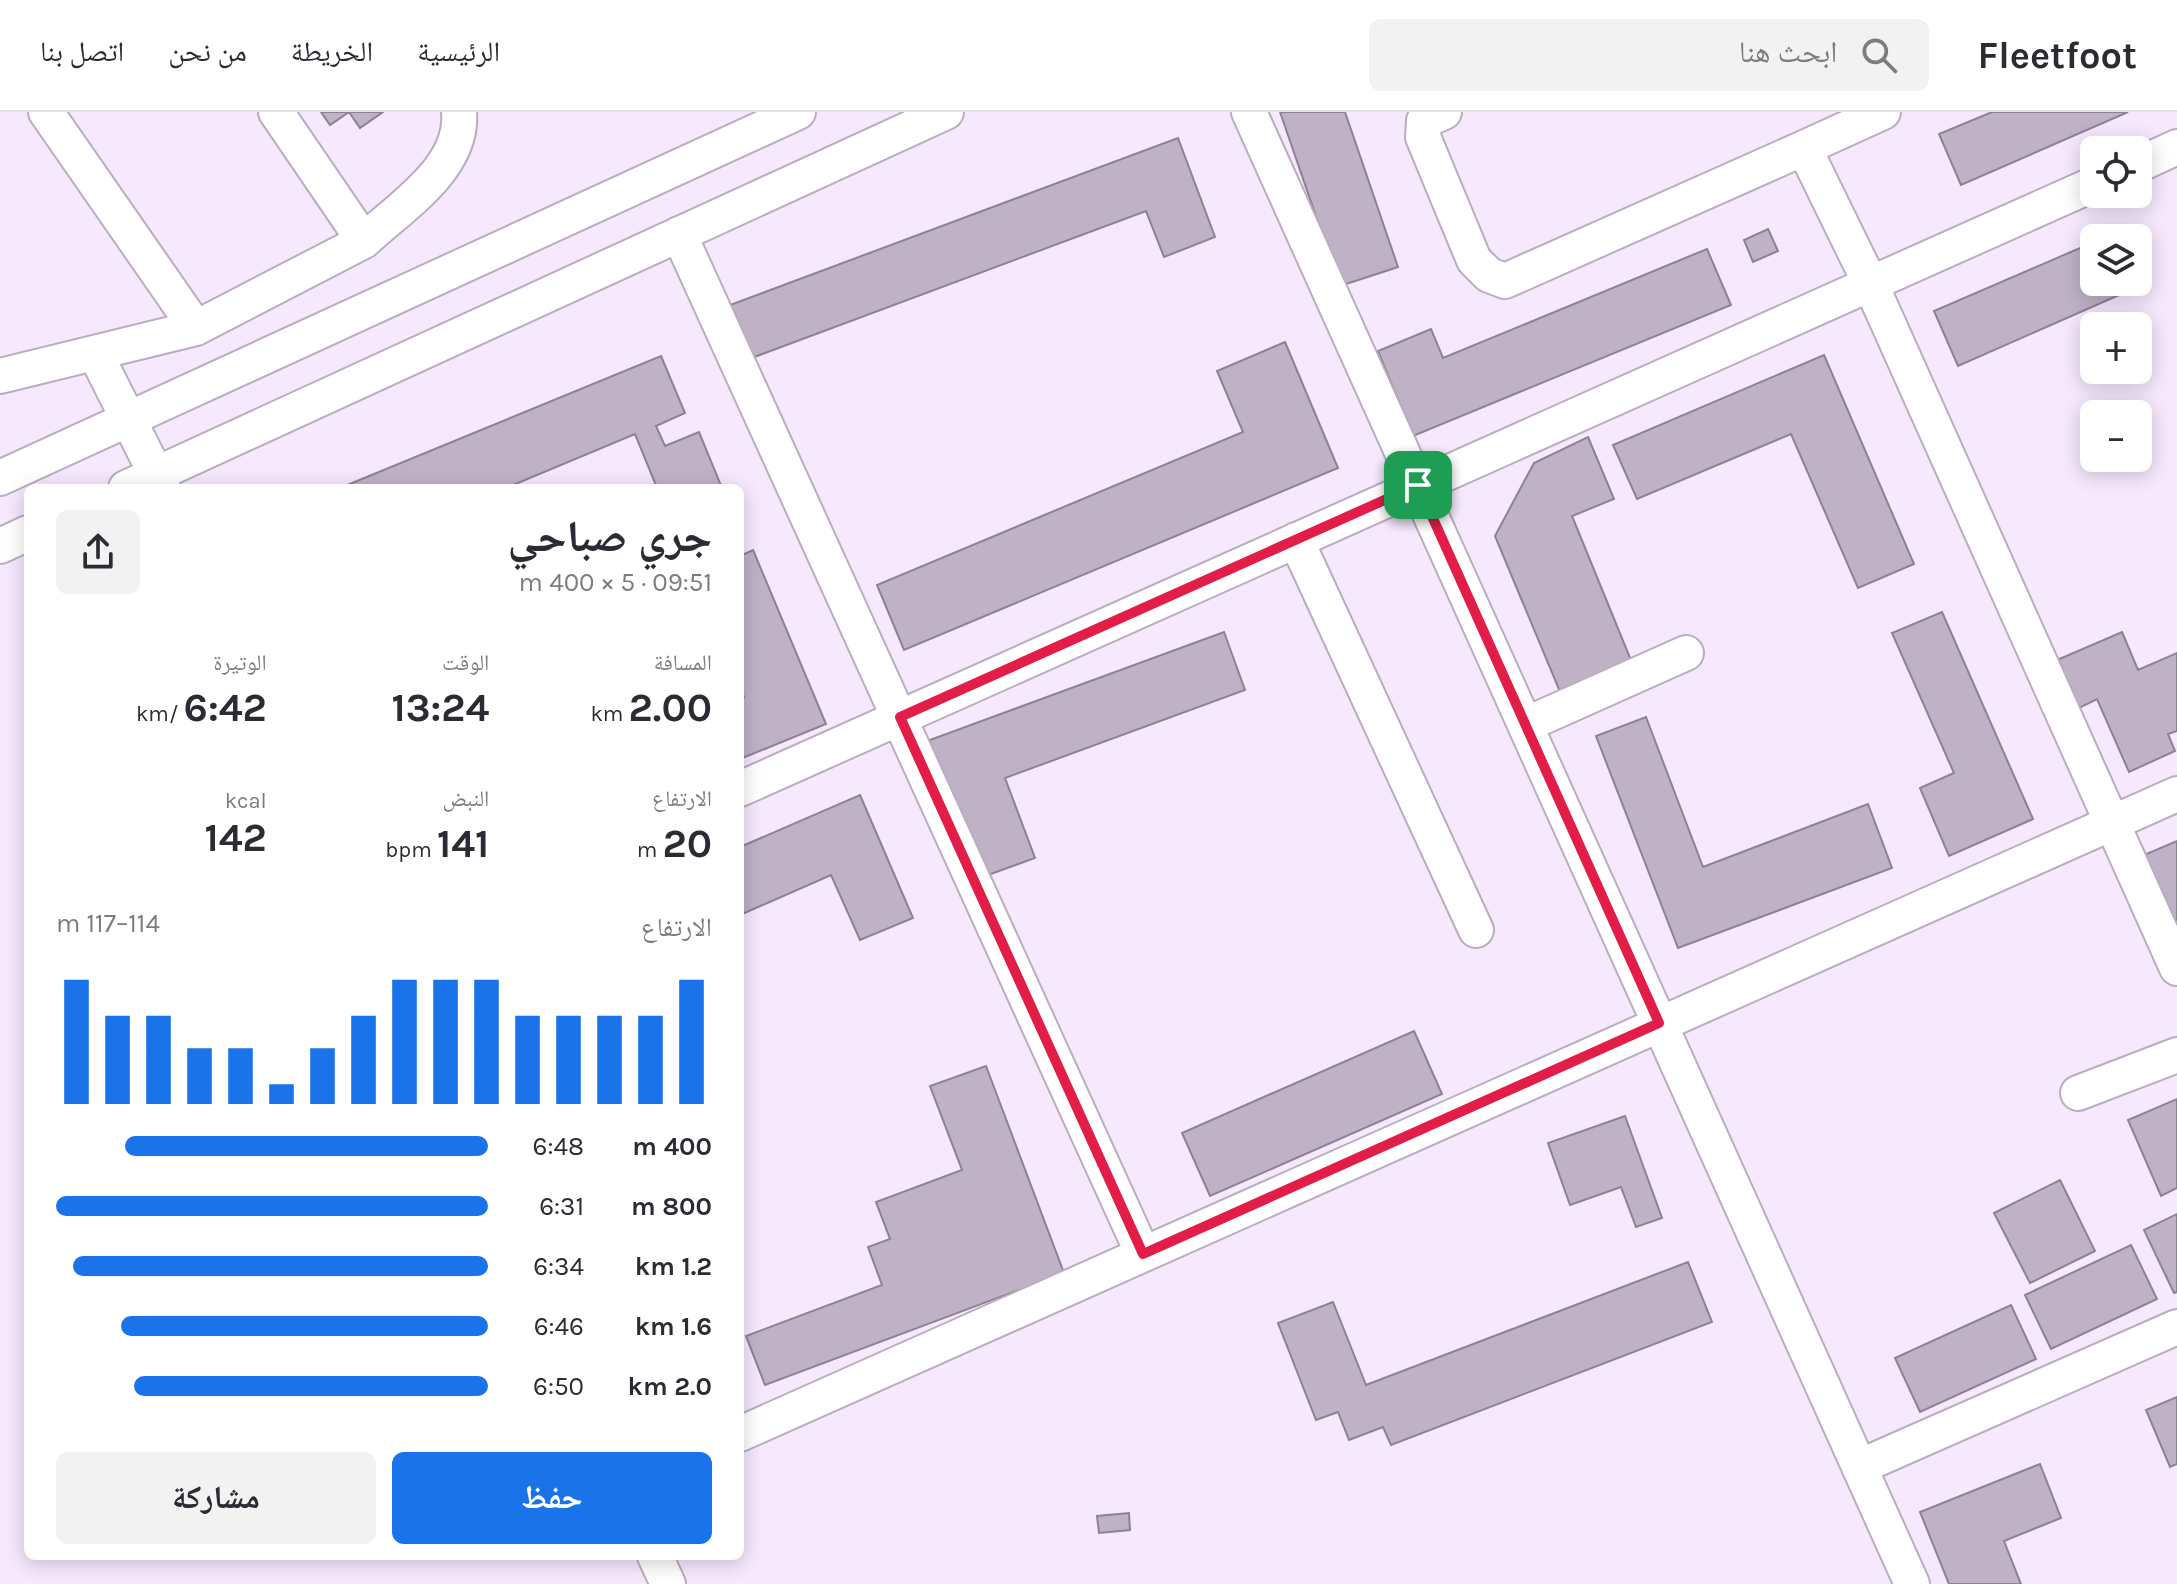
<!DOCTYPE html>
<html lang="ar">
<head>
<meta charset="utf-8">
<style>
	body { margin:0; font-family:Karla,"Noto Naskh Arabic",sans-serif; background:#f2f2f3; color:#2b2b33; direction:rtl; height:100vh; display:flex; flex-direction:column; font-size:30px; white-space:nowrap }
	* { box-sizing:border-box; margin:0 }
	p { font-size:26px; color:#7c7c81 }
	.icon { flex:none; width:44px; height:44px; fill:none; stroke:currentColor; stroke-width:2; stroke-linecap:round; stroke-linejoin:round }
	.map { position:relative; flex:1; overflow:hidden; direction:ltr }
	.details { position:absolute; left:24px; top:372px; width:720px; height:1076px; display:flex; flex-direction:column; background:#fff; border-radius:12px; box-shadow:0 4px 20px #0003; direction:rtl }
	.details>* { flex:none }
	.fabs { position:absolute; left:2080px; top:24px; display:grid; gap:16px }
	.fabs a { display:grid; place-items:center; width:72px; height:72px; border-radius:12px; background:#fff; box-shadow:0 4px 20px #0003; font-size:40px }
	.pin { position:absolute; display:grid; place-items:center; width:68px; height:68px; color:#fff; margin:-34px; border-radius:16px; box-shadow:0 4px 12px #0006 }
	.round { display:grid; place-items:center; flex:none; width:84px; height:84px; border-radius:12px; background:#f2f2f3 }
	.overview { display:flex; align-items:center; justify-content:space-between; height:136px; padding:0 32px }
	h1 { font-size:44px; font-weight:700; line-height:60px }
	.metrics { display:grid; grid-template-columns:repeat(3,1fr); gap:12px; height:136px; padding:8px 32px }
	.metrics div { display:grid; align-content:center }
	.metrics b { font-size:40px; font-weight:700 }
	.metrics small { font-size:22px; font-weight:400 }
	.metrics p { font-size:22px }
	.chart { height:224px; padding:16px 32px }
	.chart p { display:flex; justify-content:space-between }
	.chart svg { width:100%; height:144px; margin-top:8px; stroke:#1a73e8; stroke-width:6 }
	.cta { display:flex; gap:16px; margin-top:auto; padding:16px 32px }
	.cta a { flex:1; height:92px; border-radius:12px; background:#1a73e8; color:#fff; font-size:32px; font-weight:700; line-height:92px; text-align:center }
	.cta a+a { background:#f2f2f3; color:#2b2b33 }
	ul { padding:0 32px; list-style:none; font-size:26px }
	li { display:grid; grid-template-columns:128px 96px 1fr; align-items:center; height:60px }
	li i { height:20px; border-radius:10px; background:#1a73e8 }
	header { display:flex; align-items:center; gap:48px; box-sizing:border-box; height:112px; padding:0 40px; background:#fff; border-bottom:2px solid #e1e1e2 }
	header strong { font-size:38px }
	nav { display:flex; gap:44px; margin-inline-start:auto; font-size:28px }
	.search { width:560px; height:72px; background:#f2f2f3; display:flex; align-items:center; gap:20px; box-sizing:border-box; padding:0 28px; border-radius:12px; color:#7c7c81; font-size:30px }
	.map>svg:first-child { display:block }
	.building { fill:#bfb2c7; stroke:#8e8195; stroke-width:2 }
	.lines { fill:none; stroke-linecap:round; stroke-linejoin:round }
	.street-casing { stroke:#baacc1; stroke-width:38 }
	.street { stroke:#fff; stroke-width:34 }
	.route-casing { stroke:#fff; stroke-width:16 }
	.route { stroke:#e11d48; stroke-width:10 }
</style>
</head>
<body>
<header>
<strong>Fleetfoot</strong>
<div class="search"><svg class="icon" aria-label="search" viewBox="0 0 24 24"><circle cx="10" cy="10" r="6"/><path d="M15 15l6 6"/></svg>ابحث هنا</div>
<nav><a>الرئيسية</a><a>الخريطة</a><a>من نحن</a><a>اتصل بنا</a></nav>
</header>
<div class="map">
<svg width="2177" height="1472" viewBox="0 0 2177 1472">
	<rect width="100%" height="100%" fill="#f6e8fd"/>
	<path class="building" d="M321,0H349L330,13Z
		M349,0H383L360,16Z
		M1280,0H1345L1398,155L1340,174Z
		M1992,0H2128L1961,73L1939,22Z
		M1178,26L1215,125L1164,145L1146,99L749,247L730,193Z
		M1768,117L1778,139L1753,150L1744,128Z
		M2094,130V170H2122L2126,180L1958,254L1934,199Z
		M1707,137L1731,193L1413,324L1378,239L1431,217L1443,246Z
		M1285,230L1338,356L904,538L877,473L1243,320L1217,259Z
		M1824,243L1914,452L1858,476L1791,322L1637,387L1613,333Z
		M661,244L685,301L656,314L665,334L699,320L722,376H657L635,322L506,376H340Z
		M1588,325L1614,387L1572,404L1635,558L1563,587L1495,424L1534,351Z
		M753,438L826,612L740,647V587L744,585L740,575V444Z
		M1942,500L2033,707L1949,744L1920,676L1954,661L1892,521Z
		M1224,520L1245,578L1005,666L1035,746L977,767L927,629Z
		M2122,520L2138,558L2177,541V619L2168,622L2175,639L2129,660L2097,587L2079,596L2057,548Z
		M1646,605L1703,755L1868,692L1892,756L1678,836L1596,624Z
		M860,683L913,806L860,828L831,763L740,803V735Z
		M2177,729V819L2144,743Z
		M1414,919L1442,982L1210,1084L1182,1021Z
		M986,954L1064,1161L765,1273L746,1224L882,1173L868,1135L890,1127L876,1090L962,1058L930,974Z
		M2177,987V1076L2161,1084L2128,1008Z
		M1625,1004L1662,1106L1636,1115L1621,1075L1570,1093L1548,1031Z
		M2060,1068L2095,1139L2030,1171L1994,1101Z
		M2177,1102V1180L2174,1181L2144,1118Z
		M2131,1133L2157,1187L2051,1237L2025,1183Z
		M1688,1150L1712,1210L1391,1333L1383,1315L1349,1328L1338,1300L1316,1308L1278,1211L1333,1190L1366,1273Z
		M2011,1193L2036,1247L1920,1300L1895,1246Z
		M2177,1285V1352L2170,1355L2146,1298Z
		M2040,1352L2061,1406L2004,1429L2021,1472H1949L1920,1400Z
		M1129,1401L1130,1418L1099,1421L1097,1404Z"/>
	<g class="lines">
		<g class="street-casing">
			<path id="street" d="M46,0L196,216
				M1249,0L1912,1472
				M1444,0L1424,9L1423,25L1474,148L1489,163L1505,169L1804,36L1871,173L2177,856
				M1804,36L1883,0
				M2138,53L2177,35
				M679,122L1143,1142
				M364,129C400,95 464,56 459,0
				M95,241L163,376
				M0,264L196,216L364,129L276,0
				M0,366L798,0
				M126,376L946,0
				M1296,428L1476,818
				M0,434L28,421
				M1525,613L1686,541
				M740,677L2094,72
				M2078,981L2177,943
				M740,1322L2177,682
				M1859,1355L2177,1215
				M655,1444L668,1472"/>
		</g>
		<use href="#street" class="street"/>
	</g>
	<g class="lines">
		<g class="route-casing">
			<path id="route" d="M1418,373L1659,911L1143,1142L900,605Z"/>
		</g>
		<use href="#route" class="route"/>
	</g>
</svg>
<div class="fabs">
<a><svg class="icon" aria-label="locate" viewBox="0 0 24 24"><circle cx="12" cy="12" r="6"/><path d="M12 2v4M12 18v4M2 12h4M18 12h4"/></svg></a>
<a><svg class="icon" aria-label="layers" viewBox="0 0 24 24"><path d="M12 4l9 5-9 5-9-5zM3 14l9 5 9-5"/></svg></a>
<a>+</a>
<a>−</a>
</div>
<div class="pin" style="left:1418px;top:373px;background:#1e9e55"><svg class="icon" aria-label="arrive" viewBox="0 0 24 24"><path d="M6 21V4h12l-3 4 3 4H6"/></svg></div>
<section class="details">
<div class="overview"><div><h1>جري صباحي</h1><p>09:51 · 5 × 400 m</p></div><a class="round"><svg class="icon" aria-label="share" viewBox="0 0 24 24"><path d="M12 15V3M7 8l5-5 5 5M5 13v7h14v-7"/></svg></a></div>
<div class="metrics">
<div><p>المسافة</p><b>2.00<small> km</small></b></div>
<div><p>الوقت</p><b>13:24</b></div>
<div><p>الوتيرة</p><b>6:42<small> /km</small></b></div>
</div>
<div class="metrics">
<div><p>الارتفاع</p><b>20<small> m</small></b></div>
<div><p>النبض</p><b>141<small> bpm</small></b></div>
<div><p>kcal</p><b>142</b></div>
</div>
<div class="chart"><p><span>الارتفاع</span>114–117 m</p>
<svg viewBox="0 0 160 44" preserveAspectRatio="none"><path d="M5 44V6M15 44V17M25 44V17M35 44V27M45 44V27M55 44V38M65 44V27M75 44V17M85 44V6M95 44V6M105 44V6M115 44V17M125 44V17M135 44V17M145 44V17M155 44V6"/></svg>
</div>
<ul>
<li><b>400 m</b>6:48<i style="width:84%"></i></li>
<li><b>800 m</b>6:31<i style="width:100%"></i></li>
<li><b>1.2 km</b>6:34<i style="width:96%"></i></li>
<li><b>1.6 km</b>6:46<i style="width:85%"></i></li>
<li><b>2.0 km</b>6:50<i style="width:82%"></i></li>
</ul>
<div class="cta"><a>حفظ</a><a>مشاركة</a></div>
</section>
</div>
</body>
</html>
